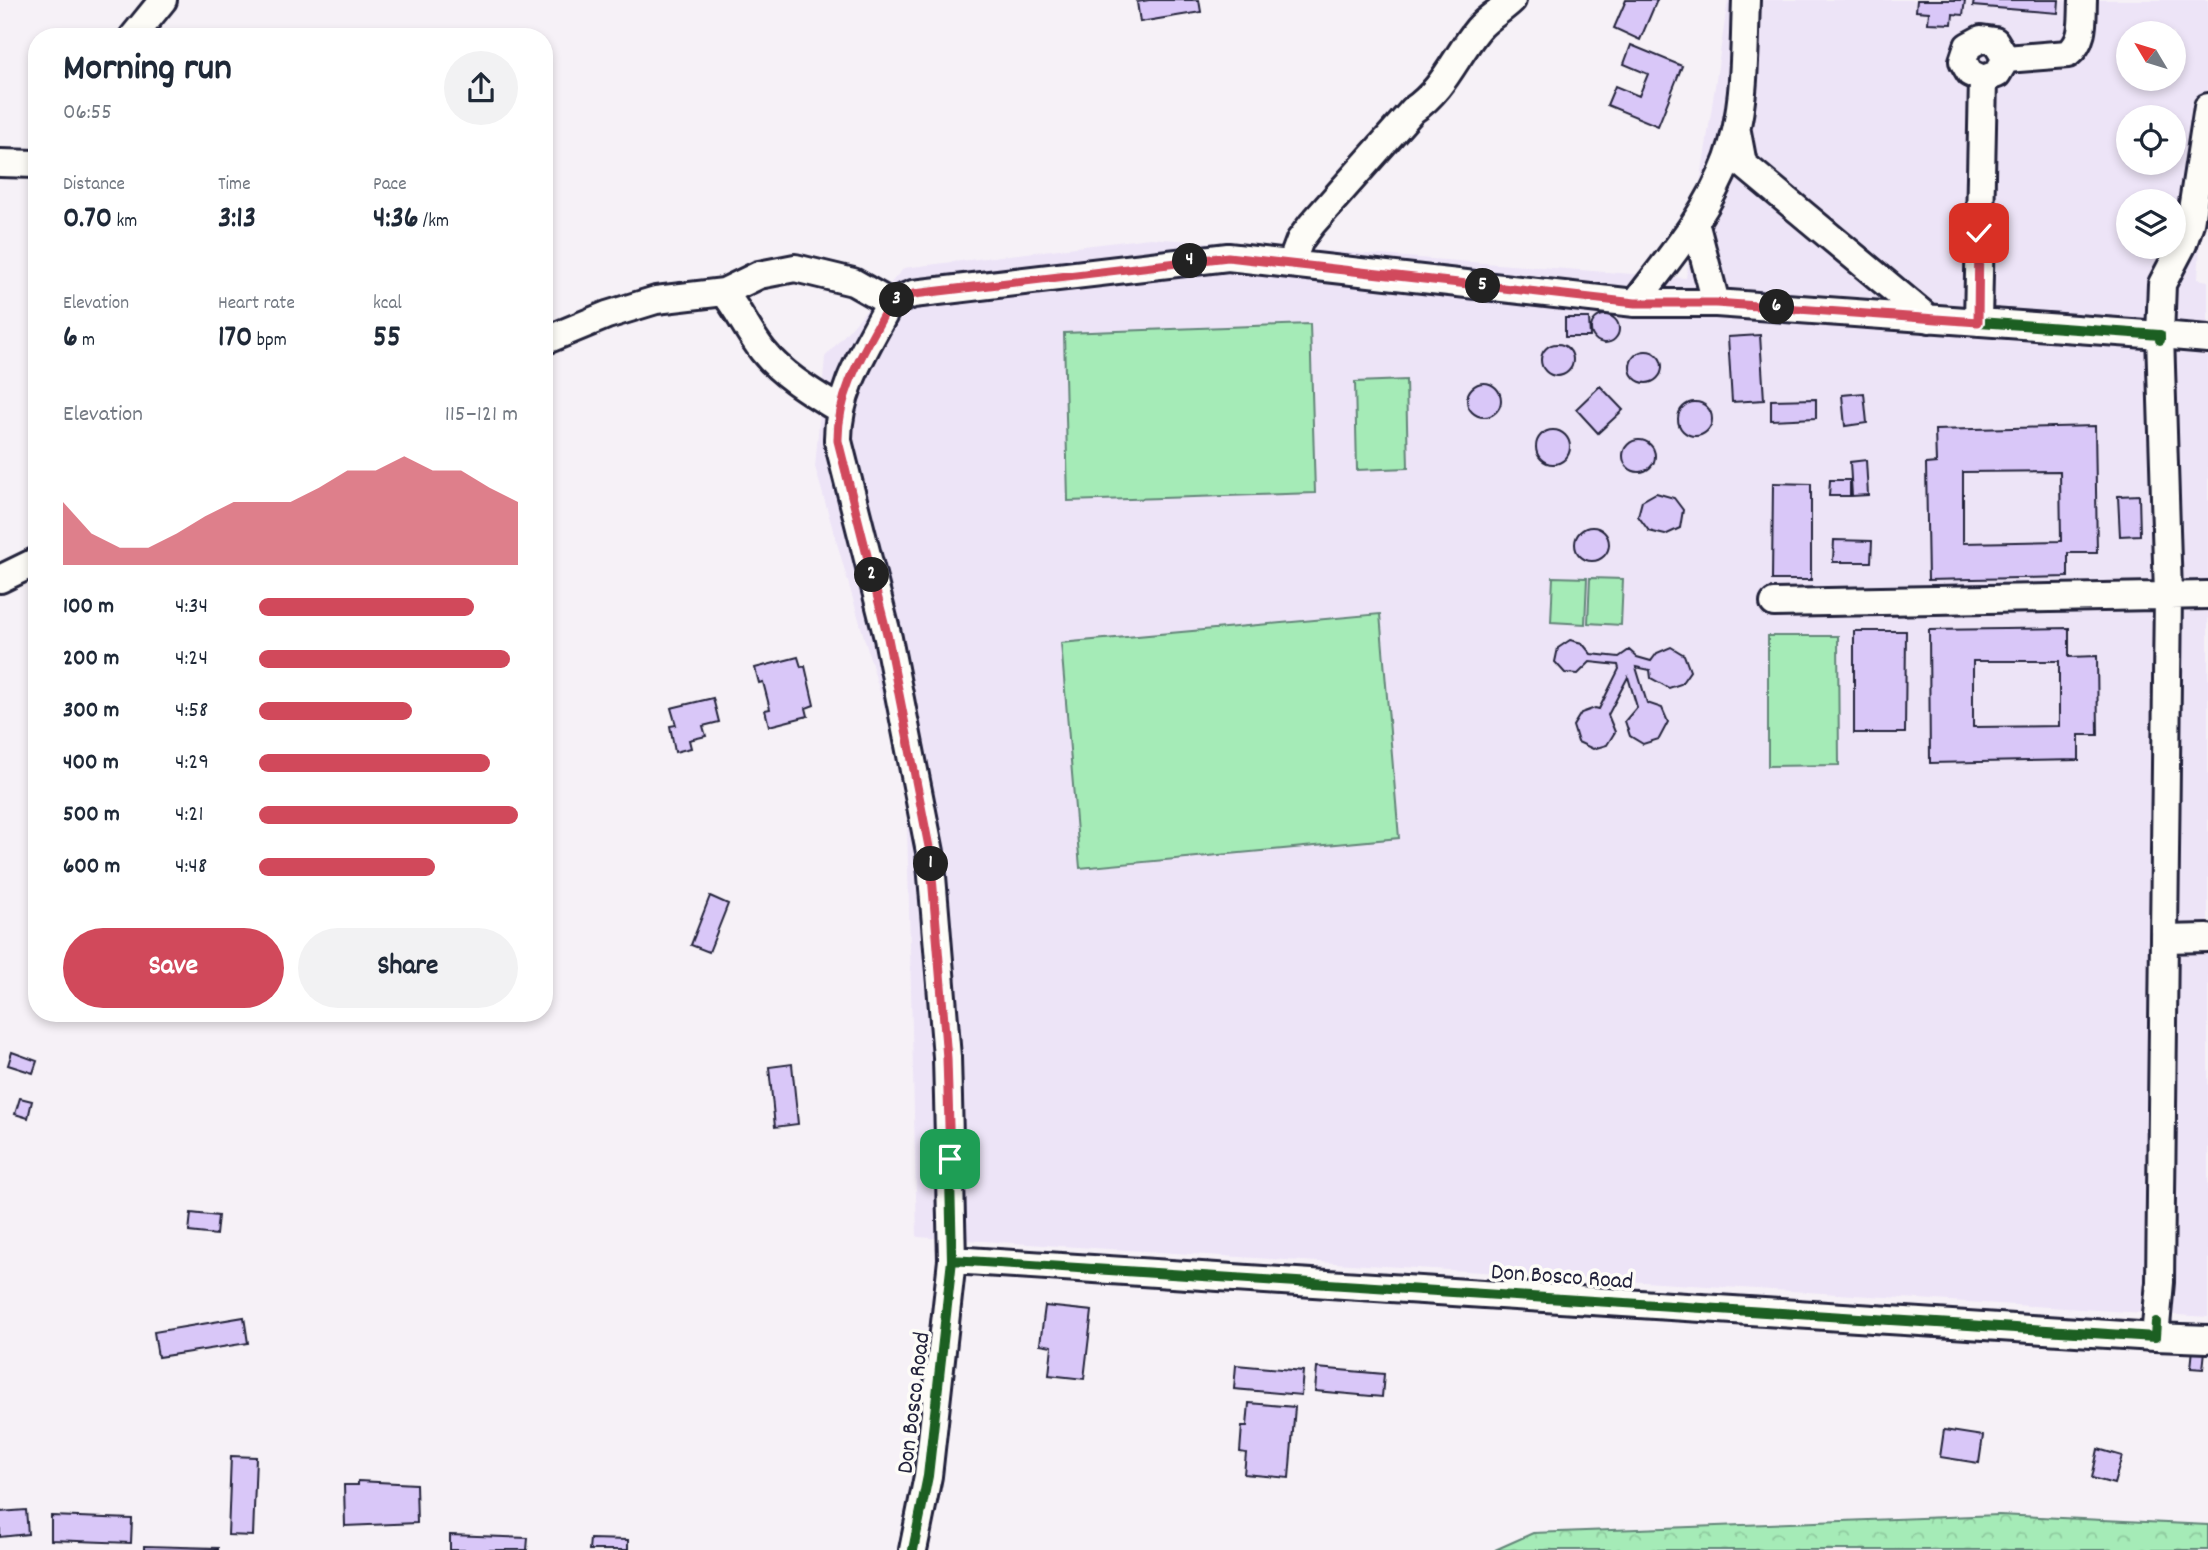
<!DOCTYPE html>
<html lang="en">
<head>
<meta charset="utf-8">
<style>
	body { margin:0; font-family:Dekko,sans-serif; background:#f2f2f3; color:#1f2937; height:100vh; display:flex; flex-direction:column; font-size:26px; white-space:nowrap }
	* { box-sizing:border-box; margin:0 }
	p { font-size:23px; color:#747a83 }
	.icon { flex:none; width:38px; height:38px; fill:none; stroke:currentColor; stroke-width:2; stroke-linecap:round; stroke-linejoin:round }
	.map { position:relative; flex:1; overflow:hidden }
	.drawer { position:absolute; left:28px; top:28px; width:525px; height:994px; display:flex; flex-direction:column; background:#fff; border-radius:28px; box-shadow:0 4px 10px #0003 }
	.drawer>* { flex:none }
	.needle { width:46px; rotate:308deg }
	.controls { position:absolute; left:2116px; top:21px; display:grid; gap:14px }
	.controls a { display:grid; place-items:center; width:70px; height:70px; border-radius:50%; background:#fff; box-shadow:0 4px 10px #0003; font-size:35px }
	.pin { position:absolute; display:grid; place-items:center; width:60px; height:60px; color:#fff; margin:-30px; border-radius:14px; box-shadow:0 4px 10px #0006 }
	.km { position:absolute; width:35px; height:35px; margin:-18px; border-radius:50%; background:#222; color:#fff; font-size:19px; line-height:35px; text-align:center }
	.round { display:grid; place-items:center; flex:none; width:74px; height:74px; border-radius:37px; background:#f2f2f3 }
	.head { display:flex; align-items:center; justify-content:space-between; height:119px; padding:0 35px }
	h1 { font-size:38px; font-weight:800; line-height:52px }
	.metrics { display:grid; grid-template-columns:repeat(3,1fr); gap:10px; height:119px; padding:7px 35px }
	.metrics div { display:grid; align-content:center }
	.metrics b { font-size:30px; font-weight:800 }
	.metrics small { font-size:19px; font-weight:400 }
	.metrics p { font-size:19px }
	.chart { height:196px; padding:14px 35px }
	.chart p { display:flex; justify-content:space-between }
	.chart svg { width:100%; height:126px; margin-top:7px; fill:#d1495b; opacity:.7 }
	.primary-button { display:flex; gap:14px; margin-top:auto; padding:14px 35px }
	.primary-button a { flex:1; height:80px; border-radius:42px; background:#d1495b; color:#fff; font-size:28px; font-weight:800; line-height:80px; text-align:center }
	.primary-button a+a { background:#f2f2f3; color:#1f2937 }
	ul { padding:0 35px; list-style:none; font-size:23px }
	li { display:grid; grid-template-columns:112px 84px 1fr; align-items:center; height:52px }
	li i { height:18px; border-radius:9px; background:#d1495b }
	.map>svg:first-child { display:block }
	.built { fill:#ede4f7; fill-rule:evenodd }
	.green { fill:#a5ebb7; stroke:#648679; stroke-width:2 }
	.forest { fill:url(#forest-crowns); stroke:#648679; stroke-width:2 }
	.building { fill:#d9c7f8; stroke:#22223b; stroke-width:2; fill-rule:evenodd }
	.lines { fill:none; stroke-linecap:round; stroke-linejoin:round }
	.minor-casing { stroke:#22223b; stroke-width:32 }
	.minor { stroke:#fdfcf7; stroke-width:26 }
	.cycleway-casing { stroke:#fdfcf7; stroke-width:15 }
	.cycleway { stroke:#1b5e20; stroke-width:10 }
	.route-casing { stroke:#fff; stroke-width:14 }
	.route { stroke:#d1495b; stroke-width:9 }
	.labels { text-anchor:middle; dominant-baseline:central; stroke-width:7; stroke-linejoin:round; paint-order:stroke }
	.street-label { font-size:24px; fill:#22223b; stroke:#fdfcf7 }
</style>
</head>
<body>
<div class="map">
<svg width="2208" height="1550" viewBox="0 0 2208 1550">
	<defs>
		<pattern id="forest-crowns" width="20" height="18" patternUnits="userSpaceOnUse" patternTransform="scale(1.75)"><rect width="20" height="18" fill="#a5ebb7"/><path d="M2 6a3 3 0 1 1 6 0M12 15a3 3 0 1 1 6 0" fill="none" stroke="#8ec99e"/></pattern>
	</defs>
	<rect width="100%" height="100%" fill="#f6f1f7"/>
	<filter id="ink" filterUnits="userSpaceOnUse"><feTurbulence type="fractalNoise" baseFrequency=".0143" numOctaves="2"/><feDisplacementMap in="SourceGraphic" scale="14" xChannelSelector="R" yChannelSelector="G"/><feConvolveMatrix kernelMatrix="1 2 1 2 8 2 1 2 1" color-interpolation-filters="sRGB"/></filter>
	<g filter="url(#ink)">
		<path class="built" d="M1728,0H2208V111L2198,279L2208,281V1317L917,1237L906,783L815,467L825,357L904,268L1150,238L1686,278ZM2128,33H2174V79H2128ZM2128,117H2174V163H2128ZM2128,201H2174V247H2128Z"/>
		<path class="green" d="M1310,324L1315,493L1068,501L1064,333Z
			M1406,380L1408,468L1357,470L1355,382Z
			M1553,577L1587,578L1585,624L1551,622Z
			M1590,578L1623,579L1621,625L1588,623Z
			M1380,614L1399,838L1080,868L1061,643Z
			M1768,636H1838L1839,765L1768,766Z"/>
		<path class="forest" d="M1999,1515L2208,1525V1550H1495L1533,1533Z"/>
		<path class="building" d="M1149,0H1199L1201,12L1140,22L1137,2Z
			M1626,0H1657L1640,40L1614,28Z
			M1917,0H1965L1963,15L1953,14L1952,24L1928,23L1929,12L1916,11Z
			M1974,0H2059L2058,13L1973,6Z
			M1631,45L1682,66L1658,126L1607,105L1615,86L1639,96L1648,74L1624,64Z
			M1591 329a14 14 0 1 1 28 0a14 14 0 1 1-28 0Z
			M1565,318H1589L1590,337H1565Z
			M1760,335L1764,400L1732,402L1728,337Z
			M1541 360a16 16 0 1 1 32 0a16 16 0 1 1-32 0Z
			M1630 367a16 16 0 1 1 32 0a16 16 0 1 1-32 0Z
			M1467 400a17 17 0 1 1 34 0a17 17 0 1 1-34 0Z
			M1600,386L1623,410L1598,433L1576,409Z
			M1864,393L1867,423L1845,426L1842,395Z
			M1816,399V418L1771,420V400Z
			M1678 419a17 17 0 1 1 34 0a17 17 0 1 1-34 0Z
			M2095,426L2097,553H2068V577L1928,580L1926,464L1936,463L1935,430ZM2060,471L2061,541L1963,543V472Z
			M1536 447a17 17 0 1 1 34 0a17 17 0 1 1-34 0Z
			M1623 456a16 16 0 1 1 32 0a16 16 0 1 1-32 0Z
			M1866,460L1868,495L1852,496L1850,462Z
			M1830,480H1850V496H1829Z
			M1773,483L1811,484V580H1772Z
			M1656,493L1674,498L1683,510L1680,528L1665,535L1649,531L1638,516L1642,501Z
			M2139,495L2140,535L2120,536L2118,496Z
			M1575 544a17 17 0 1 1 34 0a17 17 0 1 1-34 0Z
			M1834,540L1872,541L1871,562H1833Z
			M2069,628V657L2097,656L2098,735H2079V760L1930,763L1929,630ZM1973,661H2059V726L1973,727Z
			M1854,631H1906L1905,733H1854Z
			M1570,640L1582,643L1591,654L1619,657L1629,650L1637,657L1651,661L1657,653L1671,647L1684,655L1690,671L1681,684L1669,688L1651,678L1650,670L1636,667L1647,703L1662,708L1668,722L1659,739L1643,744L1630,736L1625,721L1637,707L1628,677L1608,715L1615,732L1607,745L1593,749L1578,742L1573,726L1581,713L1595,708L1599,709L1619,669L1618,665L1590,662L1578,674L1565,673L1555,662L1558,648Z
			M798,657L801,667L805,666L814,705L806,708L808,716L769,726L765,710L770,709L763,682L759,683L755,668Z
			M713,698L719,722L703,726L706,736L689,740L691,748L675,752L670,726L676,725L671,708Z
			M710,896L728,904L709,952L691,945Z
			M12,1052L37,1061L33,1073L8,1065Z
			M792,1064L798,1124L775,1127L769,1067Z
			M20,1098L32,1101L28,1118L15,1114Z
			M191,1213L218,1216L216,1235L189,1232Z
			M1045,1306L1092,1311L1084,1379L1049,1375L1052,1346L1040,1344Z
			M244,1317L248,1343L158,1357L154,1332Z
			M2193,1349L2205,1351L2203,1369L2191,1368Z
			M1236,1365L1303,1371L1301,1395L1234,1389Z
			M1317,1368L1384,1374L1382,1397L1315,1391Z
			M1249,1403L1295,1407L1289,1478L1244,1474L1246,1453L1240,1452L1242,1426H1247Z
			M1944,1430L1983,1436L1979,1463L1940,1457Z
			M2098,1449L2122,1456L2114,1484L2092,1478Z
			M231,1456L256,1457L253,1536L228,1535Z
			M358,1481L416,1484L417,1523L345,1526L344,1485H358Z
			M26,1510L28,1534L0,1537V1512Z
			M51,1516L132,1519L131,1543L51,1540Z
			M450,1535L528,1538L527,1550H450Z
			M590,1539L628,1540V1550H589Z
			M144,1546L218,1548V1550H144Z"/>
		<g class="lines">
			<g class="minor-casing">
				<path id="minor" d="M133,37L163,0
					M2006,59L2068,54C2085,41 2082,20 2083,0
					M2208,107L2190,223L2183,244L2162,284L2160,335L2208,339
					M1737,132L1743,164L1929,319
					M0,163L37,164
					M1695,222L1716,303
					M1291,264L1300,240L1312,224L1413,110C1444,89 1455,57 1478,29C1487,18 1502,10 1512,0
					M724,292C739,311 748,332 763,351C783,376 813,393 840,410
					M1635,303C1669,258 1708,213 1728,159C1746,109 1744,52 1746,0
					M1978,322L1983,79L1997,74L2006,59L1995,41L1981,39L1968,46L1963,61L1970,73L1983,79
					M544,341L607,315L656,300L724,292L759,275L795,268L853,282L890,303
					M0,579L37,561
					M1774,603L2208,595
					M2164,939L2208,938
					M2155,1337L2208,1339
					M913,1550L928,1476L952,1260L947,1057L930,852L888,638L838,441C837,390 867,347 890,303L913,294L1228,257L1635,303H1716L2160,335L2168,594L2160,1282L2155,1337L952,1260"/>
			</g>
			<use href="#minor" class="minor"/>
			<g class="cycleway-casing">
				<path id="cycleway" d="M952,1260L2155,1337L2156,1322
					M913,1550L928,1476L952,1260L947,1057L930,852L888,638L838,441C837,390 867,347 890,303L913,294L1228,257L1635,303H1716L2160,335V340"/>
			</g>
			<use href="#cycleway" class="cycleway"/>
		</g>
	</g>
	<g class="lines" filter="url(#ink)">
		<g class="route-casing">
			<path id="route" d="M950,1159L947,1058L930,852L888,638L838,441C837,390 867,347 890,303L914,294L1228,257L1635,303H1716L1978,322L1979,233"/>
		</g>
		<use href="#route" class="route"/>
	</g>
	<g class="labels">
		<g class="street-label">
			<text transform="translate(1562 1278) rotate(4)">Don Bosco Road</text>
			<text transform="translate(915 1403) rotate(-83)">Don Bosco Road</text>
		</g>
	</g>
</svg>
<div class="controls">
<a><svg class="needle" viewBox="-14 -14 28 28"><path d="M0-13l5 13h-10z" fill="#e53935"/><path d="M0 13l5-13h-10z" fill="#747a83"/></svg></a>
<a><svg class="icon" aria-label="locate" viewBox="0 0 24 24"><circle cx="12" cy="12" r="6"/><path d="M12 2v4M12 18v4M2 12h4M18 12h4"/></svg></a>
<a><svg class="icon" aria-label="layers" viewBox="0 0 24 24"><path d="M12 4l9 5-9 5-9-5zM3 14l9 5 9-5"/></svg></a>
</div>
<div class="pin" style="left:950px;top:1159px;background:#1e9e55"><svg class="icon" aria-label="arrive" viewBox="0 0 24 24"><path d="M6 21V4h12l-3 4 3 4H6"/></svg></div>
<div class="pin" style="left:1979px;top:233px;background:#d93025"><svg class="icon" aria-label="check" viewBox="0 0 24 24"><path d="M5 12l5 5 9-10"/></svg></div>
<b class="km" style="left:931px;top:864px">1</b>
<b class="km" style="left:872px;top:575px">2</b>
<b class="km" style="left:897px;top:300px">3</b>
<b class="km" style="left:1190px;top:261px">4</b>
<b class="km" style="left:1483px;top:286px">5</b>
<b class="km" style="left:1777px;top:307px">6</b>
<section class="drawer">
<div class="head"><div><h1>Morning run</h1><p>06:55</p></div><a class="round"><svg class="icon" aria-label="share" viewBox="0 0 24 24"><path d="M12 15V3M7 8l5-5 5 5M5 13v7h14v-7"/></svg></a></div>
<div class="metrics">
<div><p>Distance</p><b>0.70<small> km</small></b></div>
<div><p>Time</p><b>3:13</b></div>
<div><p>Pace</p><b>4:36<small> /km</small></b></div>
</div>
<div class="metrics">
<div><p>Elevation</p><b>6<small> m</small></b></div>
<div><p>Heart rate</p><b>170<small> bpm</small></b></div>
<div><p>kcal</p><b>55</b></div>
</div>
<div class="chart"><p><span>Elevation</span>115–121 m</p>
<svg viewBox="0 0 160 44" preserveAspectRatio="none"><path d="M0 44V22L10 33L20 38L30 38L40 33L50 27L60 22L70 22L80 22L90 17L100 11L110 11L120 6L130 11L140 11L150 17L160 22V44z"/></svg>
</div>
<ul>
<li><b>100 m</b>4:34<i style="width:83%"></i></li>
<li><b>200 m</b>4:24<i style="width:97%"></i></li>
<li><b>300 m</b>4:58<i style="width:59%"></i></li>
<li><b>400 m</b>4:29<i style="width:89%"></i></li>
<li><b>500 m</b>4:21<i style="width:100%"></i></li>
<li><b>600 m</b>4:48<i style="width:68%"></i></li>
</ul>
<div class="primary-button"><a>Save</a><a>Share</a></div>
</section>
</div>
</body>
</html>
